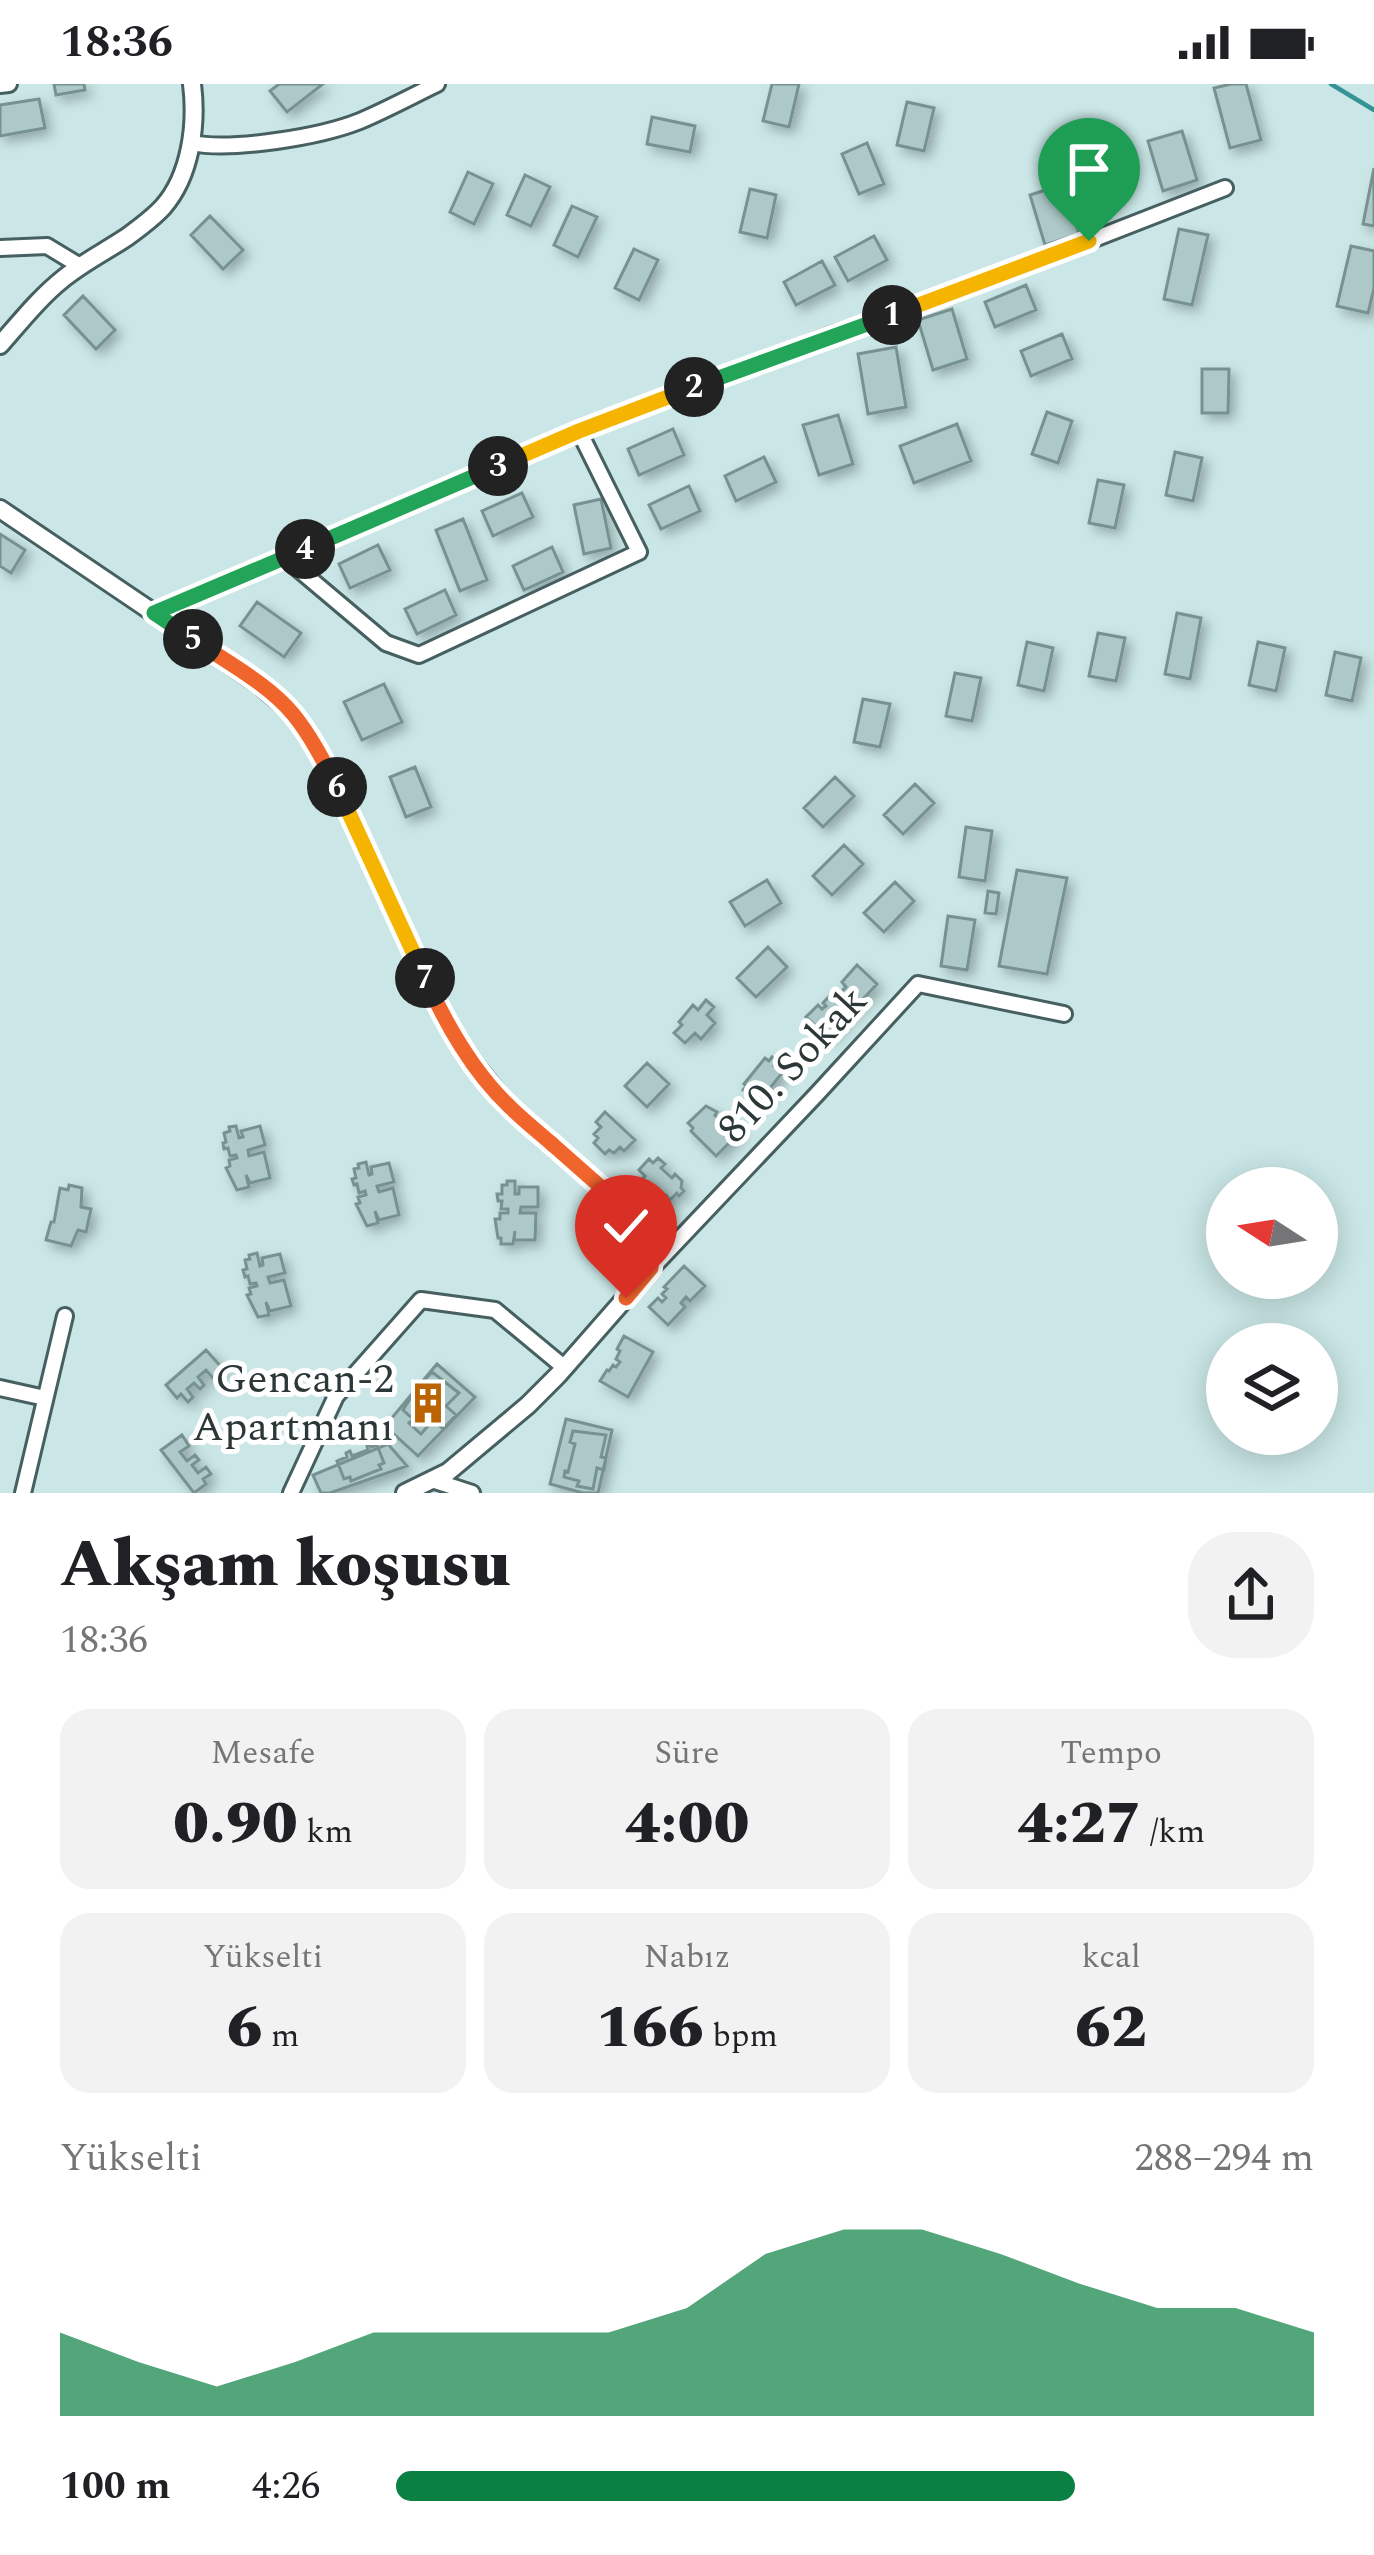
<!DOCTYPE html>
<html lang="tr">
<head>
<meta charset="utf-8">
<style>
	body { margin:0; font-family:Spectral,serif; background:#f2f2f2; color:#202124; height:100vh; display:flex; flex-direction:column; font-size:45px; white-space:nowrap }
	* { box-sizing:border-box; margin:0 }
	p { font-size:39px; color:#757577 }
	.icon { flex:none; width:66px; height:66px; fill:none; stroke:currentColor; stroke-width:2; stroke-linecap:round; stroke-linejoin:round }
	.map { position:relative; height:1409px; overflow:hidden }
	.sheet { display:flex; flex-direction:column; background:#fff; flex:1 }
	.sheet>* { flex:none }
	.needle { width:78px; rotate:282deg }
	.fabs { position:absolute; left:1206px; top:1083px; display:grid; gap:24px }
	.fabs a { display:grid; place-items:center; width:132px; height:132px; border-radius:50%; background:#fff; box-shadow:0 6px 30px #0003; font-size:60px }
	.pin { position:absolute; display:grid; place-items:center; width:102px; height:102px; color:#fff; margin:-123px -51px; border-radius:50% 50% 50% 0; rotate:-45deg; box-shadow:0 0 12px #0007 }
	.pin .icon { rotate:45deg }
	.km { position:absolute; width:60px; height:60px; margin:-30px; border-radius:50%; background:#222; color:#fff; font-size:33px; line-height:60px; text-align:center }
	.round { display:grid; place-items:center; flex:none; width:126px; height:126px; border-radius:48px; background:#f2f2f2 }
	.headline { display:flex; align-items:center; justify-content:space-between; height:204px; padding:0 60px }
	h1 { font-size:66px; font-weight:800; line-height:90px }
	.metrics { display:grid; grid-template-columns:repeat(3,1fr); gap:18px; height:204px; padding:12px 60px }
	.metrics div { display:grid; align-content:center; border-radius:30px; background:#f2f2f2; text-align:center }
	.metrics b { font-size:60px; font-weight:800 }
	.metrics small { font-size:33px; font-weight:400 }
	.metrics p { font-size:33px }
	.chart { height:336px; padding:24px 60px }
	.chart p { display:flex; justify-content:space-between }
	.chart svg { width:100%; height:216px; margin-top:12px; fill:#0b8043; opacity:.7 }
	ul { padding:0 60px; list-style:none; font-size:39px }
	li { display:grid; grid-template-columns:192px 144px 1fr; align-items:center; height:90px }
	li i { height:30px; border-radius:15px; background:#0b8043 }
	.status { display:flex; justify-content:space-between; align-items:center; height:84px; padding:0 60px; background:#fff; direction:ltr }
	.status svg { height:33px; fill:currentColor }
	.map>svg:first-child { display:block }
	.lines { fill:none; stroke-linecap:round; stroke-linejoin:round }
	.stream { stroke:#339395; stroke-width:4.5 }
	.building { fill:#adc8c8; stroke:#779191; stroke-width:3; filter:url(#shadow) }
	.minor-casing { stroke:#465f60; stroke-width:20 }
	.tertiary-casing { stroke:#465f60; stroke-width:22 }
	.minor { stroke:#fff; stroke-width:14 }
	.tertiary { stroke:#fff; stroke-width:16 }
	.split-1-casing { stroke:#fff; stroke-width:24 }
	.split-2-casing { stroke:#fff; stroke-width:24 }
	.split-3-casing { stroke:#fff; stroke-width:24 }
	.split-4-casing { stroke:#fff; stroke-width:24 }
	.split-5-casing { stroke:#fff; stroke-width:24 }
	.split-6-casing { stroke:#fff; stroke-width:24 }
	.split-7-casing { stroke:#fff; stroke-width:24 }
	.split-8-casing { stroke:#fff; stroke-width:24 }
	.split-9-casing { stroke:#fff; stroke-width:24 }
	.split-1 { stroke:#f5b400; stroke-width:15 }
	.split-2 { stroke:#22a559; stroke-width:15 }
	.split-3 { stroke:#f5b400; stroke-width:15 }
	.split-4 { stroke:#22a559; stroke-width:15 }
	.split-5 { stroke:#22a559; stroke-width:15 }
	.split-6 { stroke:#f0652b; stroke-width:15 }
	.split-7 { stroke:#f5b400; stroke-width:15 }
	.split-8 { stroke:#f0652b; stroke-width:15 }
	.split-9 { stroke:#f0652b; stroke-width:15 }
	.labels { text-anchor:middle; dominant-baseline:central; stroke-width:10; stroke-linejoin:round; paint-order:stroke }
	.street-label { font-size:42px; fill:#2c3737; stroke:#fff }
	.poi-label { font-size:42px; fill:#2c3737; stroke:#fff; text-anchor:end }
</style>
</head>
<body>
<div class="status"><b>18:36</b><svg viewBox="0 0 49 12"><path d="M0 12V9h3v3zM5 12V6h3v6zM10 12V3h3v9zM15 12V0h3v12zM26 1h20v11H26zM47 4h2v5h-2z"/></svg></div>
<div class="map">
<svg width="1374" height="1409" viewBox="0 0 1374 1409">
	<defs>
		<filter id="shadow"><feDropShadow dx="5.5" dy="5.5" stdDeviation="6" flood-color="#0004"/></filter>
	</defs>
	<rect width="100%" height="100%" fill="#cae6e6"/>
	<g class="lines">
		<path class="stream" d="M1331,0L1374,26"/>
	</g>
	<path class="building" d="M54,0H84L85,6L56,11Z
		M279,0H323L287,28L270,7Z
		M772,0H799L789,43L763,37Z
		M1231,0H1246L1261,56L1230,64L1214,4Z
		M39,15L45,44L0,52V21Z
		M907,18L934,24L924,67L897,61Z
		M652,33L695,42L690,68L647,60Z
		M1182,47L1197,96L1163,107L1148,57Z
		M867,59L884,100L859,110L842,70Z
		M1374,84V142L1363,140Z
		M468,88L493,100L474,140L450,128Z
		M525,91L550,103L531,142L507,131Z
		M1064,100L1079,150L1045,161L1030,111Z
		M750,105L776,111L767,154L740,148Z
		M572,122L597,133L578,173L554,161Z
		M210,132L243,166L223,185L191,151Z
		M1179,145L1208,151L1192,221L1164,215Z
		M874,152L887,176L848,197L835,173Z
		M1351,162L1374,167V204L1368,229L1337,222Z
		M634,165L658,176L639,216L615,204Z
		M822,177L835,201L796,221L784,198Z
		M1026,201L1036,226L995,243L985,218Z
		M83,212L115,246L96,265L64,231Z
		M952,225L967,275L933,286L918,236Z
		M1062,250L1072,275L1031,292L1021,267Z
		M896,263L906,323L868,330L858,270Z
		M1202,285H1229L1228,329H1202Z
		M1047,328L1072,337L1058,379L1032,370Z
		M838,331L853,380L819,391L803,341Z
		M957,340L971,377L914,399L900,362Z
		M673,345L684,371L639,391L628,365Z
		M1175,368L1202,374L1193,417L1166,411Z
		M764,373L776,398L736,417L725,392Z
		M1098,396L1124,401L1115,444L1089,439Z
		M689,402L700,427L661,445L649,421Z
		M522,409L533,433L493,452L482,427Z
		M601,415L611,464L584,470L574,421Z
		M463,435L487,496L460,507L436,446Z
		M0,450L25,466L11,489L0,482Z
		M378,461L390,486L350,504L339,480Z
		M552,463L563,488L524,506L513,482Z
		M445,506L456,531L417,550L405,525Z
		M257,518L301,549L284,573L240,542Z
		M1177,529L1201,534L1190,595L1165,590Z
		M1098,549L1125,554L1116,597L1089,592Z
		M1027,558L1053,564L1044,607L1018,601Z
		M1258,558L1285,564L1276,607L1249,601Z
		M1335,568L1361,574L1352,617L1326,611Z
		M955,589L981,594L972,637L946,632Z
		M384,600L402,638L362,656L344,618Z
		M863,615L890,620L880,663L854,658Z
		M415,683L431,723L406,733L390,693Z
		M835,693L854,712L823,743L804,724Z
		M915,700L934,719L903,750L884,731Z
		M966,743L992,747L985,797L959,793Z
		M844,761L863,780L832,811L813,792Z
		M1017,786L1067,794L1047,890L999,882Z
		M767,796L781,819L745,842L730,818Z
		M895,798L914,817L884,848L864,829Z
		M988,807L999,809L996,830L985,829Z
		M948,832L975,836L967,886L941,882Z
		M768,863L787,883L756,913L737,894Z
		M857,881L877,900L828,953L806,933L818,921L822,925L826,922L823,919L835,906L839,910L846,903L842,898Z
		M706,916L714,923L707,931L715,939L701,955L695,949L685,959L674,949L682,941L679,938L693,921L698,926Z
		M772,973L778,978L774,982L782,989L763,1013L760,1011L756,1016L743,1006L746,1002L744,1000L765,974L769,977Z
		M647,979L669,1000L647,1023L625,1002Z
		M706,1022L717,1028L715,1031L723,1040L727,1036L739,1049L716,1072L691,1047L693,1044L688,1039Z
		M605,1028L635,1056L624,1067L620,1063L614,1069L609,1066L605,1070L594,1059L598,1054L594,1050L601,1043L596,1038Z
		M236,1042L239,1054L243,1053L241,1047L260,1042L265,1061L248,1066L249,1072L264,1068L270,1094L250,1099L246,1091L249,1103L237,1106L226,1084L230,1082L229,1076L237,1074L236,1071L230,1072L228,1064L224,1065L223,1059L226,1058L224,1049L230,1047L229,1043Z
		M658,1074L665,1080L661,1084L672,1094L675,1090L682,1097L681,1104L684,1107L679,1112L677,1109L670,1116L666,1111L655,1121L643,1106L641,1109L634,1103L645,1092L639,1086L649,1075L653,1079Z
		M366,1078L369,1091L372,1090L371,1083L389,1079L394,1098L377,1102L379,1108L393,1104L399,1131L379,1136L375,1127L378,1139L367,1142L356,1120L360,1119L358,1113L366,1111L365,1107L359,1109L357,1100L354,1101L352,1095L356,1094L354,1085L359,1084L358,1080Z
		M507,1097H515V1110H519V1103H538V1123H521L520,1129H536L535,1156H514L515,1147L513,1160H501V1154H498L495,1135H500V1129H508V1125H501L502,1117H498L497,1110H502V1101H507Z
		M69,1101L82,1104L81,1123L91,1125L86,1148L78,1146L71,1162L46,1156L51,1138H54L60,1104L68,1106Z
		M257,1169L260,1182L263,1181L262,1174L280,1170L285,1189L268,1193L270,1199L284,1196L291,1222L270,1227L266,1218L269,1231L258,1233L247,1211L251,1210L249,1204L257,1202L256,1199L250,1200L248,1192L245,1193L243,1186L247,1185L245,1176L250,1175L249,1171Z
		M684,1182L705,1202L690,1217L686,1213L681,1219L685,1223L668,1241L649,1223L658,1214L662,1218L666,1214L662,1210L667,1205L664,1203Z
		M624,1252L653,1268L628,1313L600,1297L607,1286L609,1287L613,1281L616,1283L620,1278L616,1275L620,1267L617,1265Z
		M206,1266L223,1285L213,1294L206,1286L198,1293L204,1301L200,1305L194,1299L187,1305L193,1313L188,1318L181,1310L177,1314L166,1301Z
		M437,1280L475,1313L418,1372L385,1342Z
		M432,1288L459,1309L446,1322L456,1331L443,1345L433,1336L421,1350L409,1339L413,1335L403,1326L412,1312L414,1314L423,1305L420,1301Z
		M566,1335L612,1346L598,1409H583L550,1400Z
		M573,1347L606,1351L601,1373L606,1374L604,1386L597,1384L593,1405L577,1402L579,1397L564,1393L565,1387L568,1388L575,1360L570,1358Z
		M182,1351L189,1362L180,1368L187,1377L195,1371L199,1376L192,1381L198,1389L206,1383L211,1390L203,1395L206,1400L194,1409L161,1366Z
		M370,1360L371,1363L377,1361L384,1379L379,1381L381,1385L351,1397L350,1393L344,1395L337,1377L347,1373L346,1369L350,1367L352,1372L368,1366L367,1362Z
		M388,1360L407,1382L330,1409H321L313,1391Z"/>
	<g class="lines">
		<g class="minor-casing">
			<path id="minor" d="M0,1L9,0
				M191,59C233,67 320,53 360,37C386,26 412,12 437,0
				M0,164L47,162L80,182
				M579,347L828,252L953,210L1225,104
				M154,529L579,347L639,468L419,571L386,559L284,473
				M651,1185L816,1011L918,900L1064,930
				M0,1304L45,1314
				M432,1396L472,1409
				M23,1409L65,1232
				M291,1409L336,1312L421,1216L495,1226L565,1284"/>
		</g>
		<g class="tertiary-casing">
			<path id="tertiary" d="M0,261C21,237 40,213 64,194C84,178 106,167 127,153C138,145 153,134 163,123C191,91 197,40 192,0
				M0,425L259,600L291,627L315,662L340,710L435,915L454,951L475,981L506,1020L654,1150L651,1185L558,1291L528,1321L448,1388L405,1409"/>
		</g>
		<use href="#minor" class="minor"/>
		<use href="#tertiary" class="tertiary"/>
	</g>
	<g class="lines">
		<g class="split-1-casing">
			<path id="split-1" d="M892,231L1089,157"/>
		</g>
		<g class="split-2-casing">
			<path id="split-2" d="M694,303L892,231"/>
		</g>
		<g class="split-3-casing">
			<path id="split-3" d="M498,382L579,347L694,303"/>
		</g>
		<g class="split-4-casing">
			<path id="split-4" d="M305,465L498,382"/>
		</g>
		<g class="split-5-casing">
			<path id="split-5" d="M193,555L154,529L305,465"/>
		</g>
		<g class="split-6-casing">
			<path id="split-6" d="M193,555C226,578 267,599 293,630C311,652 324,678 337,703"/>
		</g>
		<g class="split-7-casing">
			<path id="split-7" d="M337,703L425,894"/>
		</g>
		<g class="split-8-casing">
			<path id="split-8" d="M425,894C446,940 472,987 509,1022C522,1035 537,1047 552,1060"/>
		</g>
		<g class="split-9-casing">
			<path id="split-9" d="M552,1060L654,1150L651,1184L626,1214"/>
		</g>
		<use href="#split-1" class="split-1"/>
		<use href="#split-2" class="split-2"/>
		<use href="#split-3" class="split-3"/>
		<use href="#split-4" class="split-4"/>
		<use href="#split-5" class="split-5"/>
		<use href="#split-6" class="split-6"/>
		<use href="#split-7" class="split-7"/>
		<use href="#split-8" class="split-8"/>
		<use href="#split-9" class="split-9"/>
	</g>
	<defs>
		<g id="building-bare" transform="scale(3.24)"><path d="M-4-6H4V6H1V3H-1V6H-4ZM-2.5-4.3h1.7v1.8h-1.7ZM.8-4.3h1.7v1.8H.8ZM-2.5-1h1.7V.8h-1.7ZM.8-1h1.7V.8H.8Z" fill="#bb6201" stroke="#fff" stroke-width="2.5" paint-order="stroke"/></g>
	</defs>
	<g fill-rule="evenodd">
		<use href="#building-bare" x="428" y="1319"/>
	</g>
	<g class="labels">
		<g class="street-label">
			<text transform="translate(793 981) rotate(-47)">810. Sokak</text>
		</g>
		<g class="poi-label">
			<text x="394" y="1295">Gencan-2<tspan x="394" dy="48">Apartmanı</tspan></text>
		</g>
	</g>
</svg>
<div class="fabs">
<a><svg class="needle" viewBox="-14 -14 28 28"><path d="M0-13l5 13h-10z" fill="#e53935"/><path d="M0 13l5-13h-10z" fill="#757577"/></svg></a>
<a><svg class="icon" aria-label="layers" viewBox="0 0 24 24"><path d="M12 4l9 5-9 5-9-5zM3 14l9 5 9-5"/></svg></a>
</div>
<div class="pin" style="left:1089px;top:157px;background:#1e9e55"><svg class="icon" aria-label="arrive" viewBox="0 0 24 24"><path d="M6 21V4h12l-3 4 3 4H6"/></svg></div>
<div class="pin" style="left:626px;top:1214px;background:#d93025"><svg class="icon" aria-label="check" viewBox="0 0 24 24"><path d="M5 12l5 5 9-10"/></svg></div>
<b class="km" style="left:892px;top:231px">1</b>
<b class="km" style="left:694px;top:303px">2</b>
<b class="km" style="left:498px;top:382px">3</b>
<b class="km" style="left:305px;top:465px">4</b>
<b class="km" style="left:193px;top:555px">5</b>
<b class="km" style="left:337px;top:703px">6</b>
<b class="km" style="left:425px;top:894px">7</b>
</div>
<section class="sheet">
<div class="headline"><div><h1>Akşam koşusu</h1><p>18:36</p></div><a class="round"><svg class="icon" aria-label="share" viewBox="0 0 24 24"><path d="M12 15V3M7 8l5-5 5 5M5 13v7h14v-7"/></svg></a></div>
<div class="metrics">
<div><p>Mesafe</p><b>0.90<small> km</small></b></div>
<div><p>Süre</p><b>4:00</b></div>
<div><p>Tempo</p><b>4:27<small> /km</small></b></div>
</div>
<div class="metrics">
<div><p>Yükselti</p><b>6<small> m</small></b></div>
<div><p>Nabız</p><b>166<small> bpm</small></b></div>
<div><p>kcal</p><b>62</b></div>
</div>
<div class="chart"><p><span>Yükselti</span>288–294 m</p>
<svg viewBox="0 0 160 44" preserveAspectRatio="none"><path d="M0 44V27L10 33L20 38L30 33L40 27L50 27L60 27L70 27L80 22L90 11L100 6L110 6L120 11L130 17L140 22L150 22L160 27V44z"/></svg>
</div>
<ul>
<li><b>100 m</b>4:26<i style="width:74%"></i></li>
</ul>
</section>
</body>
</html>
